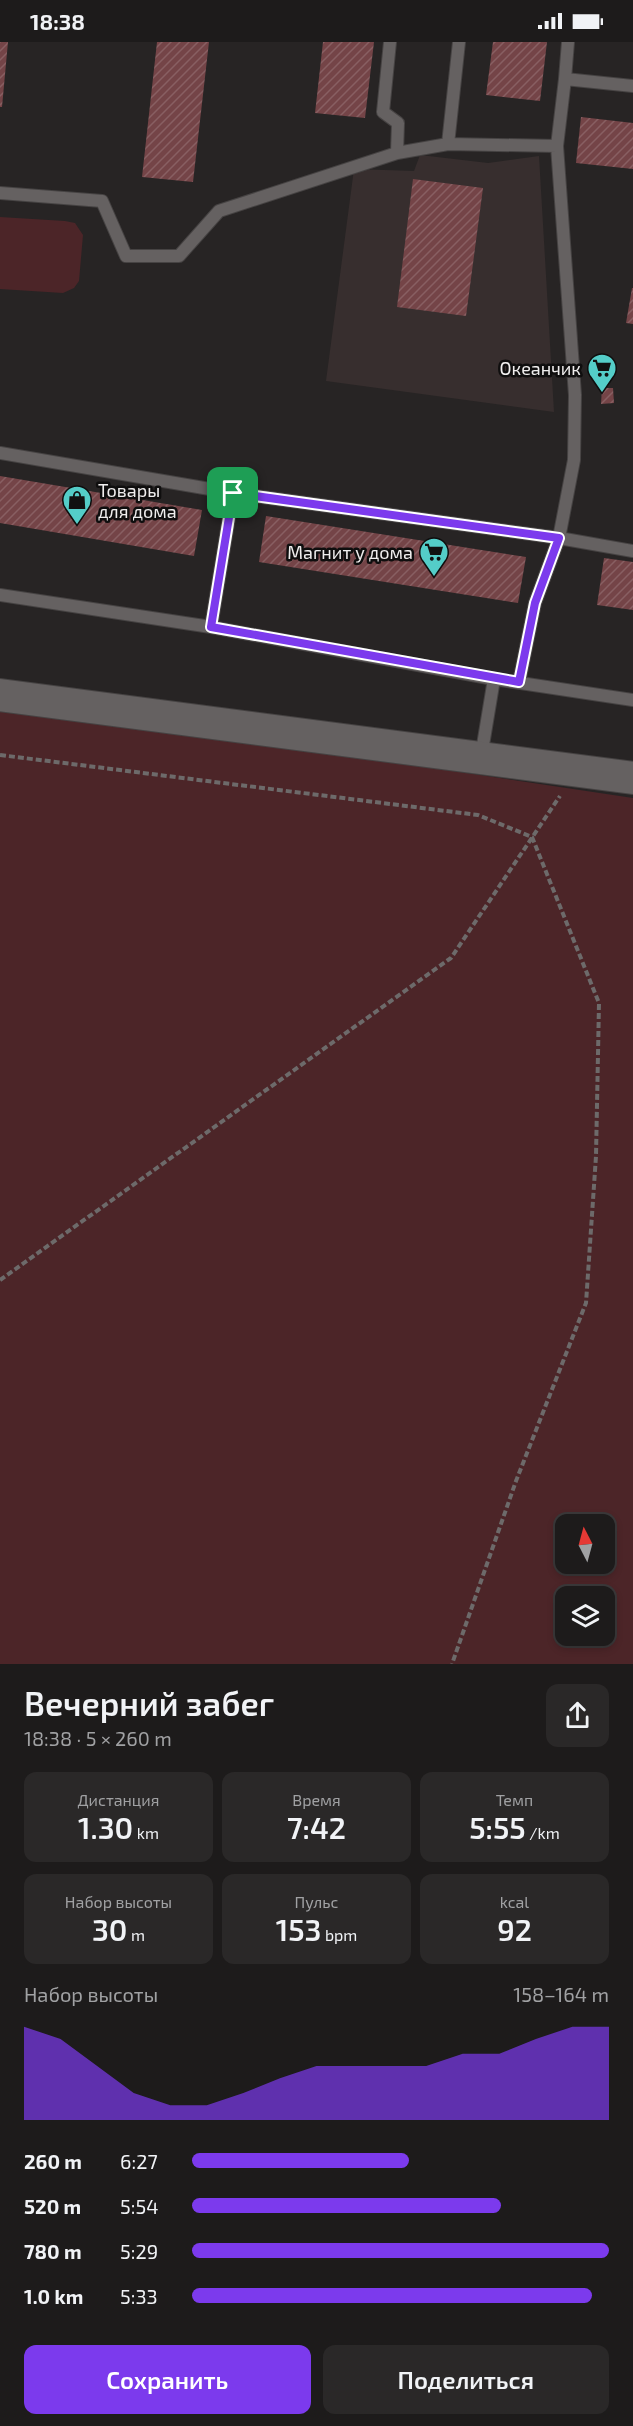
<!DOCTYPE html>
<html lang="ru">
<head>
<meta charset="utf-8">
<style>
	body { margin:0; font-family:"Exo 2",sans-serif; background:#2a2828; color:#f1f3f6; height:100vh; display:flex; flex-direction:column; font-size:22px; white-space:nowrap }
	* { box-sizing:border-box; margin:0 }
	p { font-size:20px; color:#a0a1a3 }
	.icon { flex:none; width:33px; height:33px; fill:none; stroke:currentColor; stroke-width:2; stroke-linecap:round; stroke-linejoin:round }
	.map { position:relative; height:1622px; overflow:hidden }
	.details { display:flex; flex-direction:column; background:#1d1b1b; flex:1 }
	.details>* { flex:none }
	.needle { width:39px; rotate:354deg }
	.tools { position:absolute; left:555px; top:1472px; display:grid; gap:12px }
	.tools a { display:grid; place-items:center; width:60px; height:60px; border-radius:12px; background:#1d1b1b; box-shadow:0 3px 9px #0003,0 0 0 2px #3b393a; font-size:30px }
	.pin { position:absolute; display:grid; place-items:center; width:51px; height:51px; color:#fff; margin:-26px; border-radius:12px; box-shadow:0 3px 9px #0006 }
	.round { display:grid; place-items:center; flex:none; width:63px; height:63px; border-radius:12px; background:#2a2828 }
	.head { display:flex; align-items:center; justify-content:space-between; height:102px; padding:0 24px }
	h1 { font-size:33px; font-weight:600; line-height:45px }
	.metrics { display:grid; grid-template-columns:repeat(3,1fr); gap:9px; height:102px; padding:6px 24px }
	.metrics div { display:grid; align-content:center; border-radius:12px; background:#2a2828; text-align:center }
	.metrics b { font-size:30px; font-weight:600 }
	.metrics small { font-size:16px; font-weight:400 }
	.metrics p { font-size:16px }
	.chart { height:168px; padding:12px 24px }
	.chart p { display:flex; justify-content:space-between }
	.chart svg { width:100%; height:108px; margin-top:6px; fill:#7c3aed; opacity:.7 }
	.button { display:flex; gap:12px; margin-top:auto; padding:12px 24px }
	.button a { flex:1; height:69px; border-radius:12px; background:#7c3aed; color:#fff; font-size:24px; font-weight:600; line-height:69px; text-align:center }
	.button a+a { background:#2a2828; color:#f1f3f6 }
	ul { padding:0 24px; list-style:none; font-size:20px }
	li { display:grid; grid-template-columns:96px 72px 1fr; align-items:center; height:45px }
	li i { height:15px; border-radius:8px; background:#7c3aed }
	.status { display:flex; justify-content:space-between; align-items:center; height:42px; padding:0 30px; background:#1d1b1b; direction:ltr }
	.status svg { height:16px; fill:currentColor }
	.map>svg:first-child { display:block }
	.built { fill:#372e2e }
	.park { fill:#4c2528; fill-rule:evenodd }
	.building { fill:url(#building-hatch) }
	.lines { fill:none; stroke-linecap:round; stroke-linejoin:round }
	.service-casing { stroke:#464343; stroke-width:14 }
	.tertiary-casing { stroke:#464343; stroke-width:34 }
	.path { stroke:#6d6a6a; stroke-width:4; stroke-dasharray:6 3; stroke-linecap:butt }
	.service { stroke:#656161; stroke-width:12 }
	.tertiary { stroke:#656161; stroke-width:32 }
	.route-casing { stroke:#fff; stroke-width:12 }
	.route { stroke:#7c3aed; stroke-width:8 }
	.labels { text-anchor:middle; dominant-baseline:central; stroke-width:5; stroke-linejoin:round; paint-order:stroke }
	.poi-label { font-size:18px; fill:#f0eeee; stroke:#0f0e0e; text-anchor:end }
</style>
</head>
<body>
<div class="status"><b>18:38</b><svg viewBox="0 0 49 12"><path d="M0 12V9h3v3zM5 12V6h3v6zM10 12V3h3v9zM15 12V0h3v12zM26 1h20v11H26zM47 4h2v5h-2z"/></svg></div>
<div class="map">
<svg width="633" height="1622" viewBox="0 0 633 1622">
	<defs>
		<pattern id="building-hatch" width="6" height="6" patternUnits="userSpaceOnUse" patternTransform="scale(1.5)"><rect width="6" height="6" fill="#744447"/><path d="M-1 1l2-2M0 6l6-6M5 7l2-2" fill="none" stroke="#885f62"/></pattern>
	</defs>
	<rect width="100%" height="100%" fill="#272424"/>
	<path class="built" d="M420,113L488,121L539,114L554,370L326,339L354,127L414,129Z"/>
	<path class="park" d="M0,175L65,179L75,181L83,193L79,239L74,246L63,251L0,247Z
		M0,661L633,756V1622H0ZM566,1482H604V1521H566ZM566,1554H604V1593H566Z"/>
	<path class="building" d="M0,0H8L2,65H0Z
		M157,0H209L193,140L142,135Z
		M323,0H374L365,76L315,71Z
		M493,0H547L540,59L486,53Z
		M581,75L633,81V127L576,121Z
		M413,137L483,146L466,274L397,265Z
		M632,246H633V282L626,281Z
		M602,346H613L614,361L601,362Z
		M0,434L202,468L194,514L0,481Z
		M266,474L526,515L518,561L259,520Z
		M604,516L633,520V568L597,563Z"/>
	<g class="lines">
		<g class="service-casing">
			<path id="service" d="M390,0L383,70L398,81L397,111L448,102L557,104
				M565,37L568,0
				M448,102L459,0
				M0,151L102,159L126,214H179L219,169L397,111
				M0,411L233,451L559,496L633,509
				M0,553L211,585L494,637L633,658
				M211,585L233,451
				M519,640L535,561L559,496L574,418L575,353L557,104L565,37L633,44
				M481,715L494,637"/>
		</g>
		<g class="tertiary-casing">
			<path id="tertiary" d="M0,653L633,736"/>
		</g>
		<path class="path" d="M0,713L478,773L532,795L599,961L596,1114L586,1261L516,1439L452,1622
			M0,1238L451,916L560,754"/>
		<use href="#service" class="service"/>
		<use href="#tertiary" class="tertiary"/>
	</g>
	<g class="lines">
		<g class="route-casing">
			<path id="route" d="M233,451L559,496L535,561L519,640L211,585Z"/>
		</g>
		<use href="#route" class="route"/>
	</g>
	<defs>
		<g id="supermarket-pin" transform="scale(1.5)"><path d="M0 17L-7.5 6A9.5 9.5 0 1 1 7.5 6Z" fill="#54cdc8" stroke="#0f0e0e"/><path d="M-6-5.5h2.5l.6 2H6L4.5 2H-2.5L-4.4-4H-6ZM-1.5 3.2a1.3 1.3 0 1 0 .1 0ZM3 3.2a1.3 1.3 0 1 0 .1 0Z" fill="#111"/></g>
		<g id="shop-pin" transform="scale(1.5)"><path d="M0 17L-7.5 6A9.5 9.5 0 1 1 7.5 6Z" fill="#54cdc8" stroke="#0f0e0e"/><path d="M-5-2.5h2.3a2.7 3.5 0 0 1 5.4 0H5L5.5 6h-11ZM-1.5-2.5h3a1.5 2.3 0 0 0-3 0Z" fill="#111"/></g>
	</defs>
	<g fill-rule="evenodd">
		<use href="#supermarket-pin" x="602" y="326"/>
		<use href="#shop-pin" x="77" y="458"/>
		<use href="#supermarket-pin" x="434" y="510"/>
	</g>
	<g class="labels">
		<g class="poi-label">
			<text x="581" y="326">Океанчик</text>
			<text x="98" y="448" text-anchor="start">Товары<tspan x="98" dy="21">для дома</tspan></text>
			<text x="413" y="510">Магнит у дома</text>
		</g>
	</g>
</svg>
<div class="tools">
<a><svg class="needle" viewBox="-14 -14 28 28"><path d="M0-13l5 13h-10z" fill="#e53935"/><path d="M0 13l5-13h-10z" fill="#a0a1a3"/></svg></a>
<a><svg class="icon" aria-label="layers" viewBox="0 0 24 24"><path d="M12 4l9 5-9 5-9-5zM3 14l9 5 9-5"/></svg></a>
</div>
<div class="pin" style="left:233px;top:451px;background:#1e9e55"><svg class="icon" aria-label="arrive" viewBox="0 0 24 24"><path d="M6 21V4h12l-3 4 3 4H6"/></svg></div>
</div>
<section class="details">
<div class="head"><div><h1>Вечерний забег</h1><p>18:38 · 5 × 260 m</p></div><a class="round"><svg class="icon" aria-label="share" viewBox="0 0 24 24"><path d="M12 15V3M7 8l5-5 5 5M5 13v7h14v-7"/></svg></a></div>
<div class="metrics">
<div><p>Дистанция</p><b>1.30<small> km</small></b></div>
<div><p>Время</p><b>7:42</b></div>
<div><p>Темп</p><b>5:55<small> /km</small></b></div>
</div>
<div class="metrics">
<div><p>Набор высоты</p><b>30<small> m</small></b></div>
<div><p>Пульс</p><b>153<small> bpm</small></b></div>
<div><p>kcal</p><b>92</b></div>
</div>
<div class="chart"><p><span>Набор высоты</span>158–164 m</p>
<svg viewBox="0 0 160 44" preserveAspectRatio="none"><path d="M0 44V6L10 11L20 22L30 33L40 38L50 38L60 33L70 27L80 22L90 22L100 22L110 22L120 17L130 17L140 11L150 6L160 6V44z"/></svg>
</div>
<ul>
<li><b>260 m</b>6:27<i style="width:52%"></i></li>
<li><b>520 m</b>5:54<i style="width:74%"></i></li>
<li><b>780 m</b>5:29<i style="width:100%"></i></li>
<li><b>1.0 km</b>5:33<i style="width:96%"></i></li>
</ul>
<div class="button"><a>Сохранить</a><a>Поделиться</a></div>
</section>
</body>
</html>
